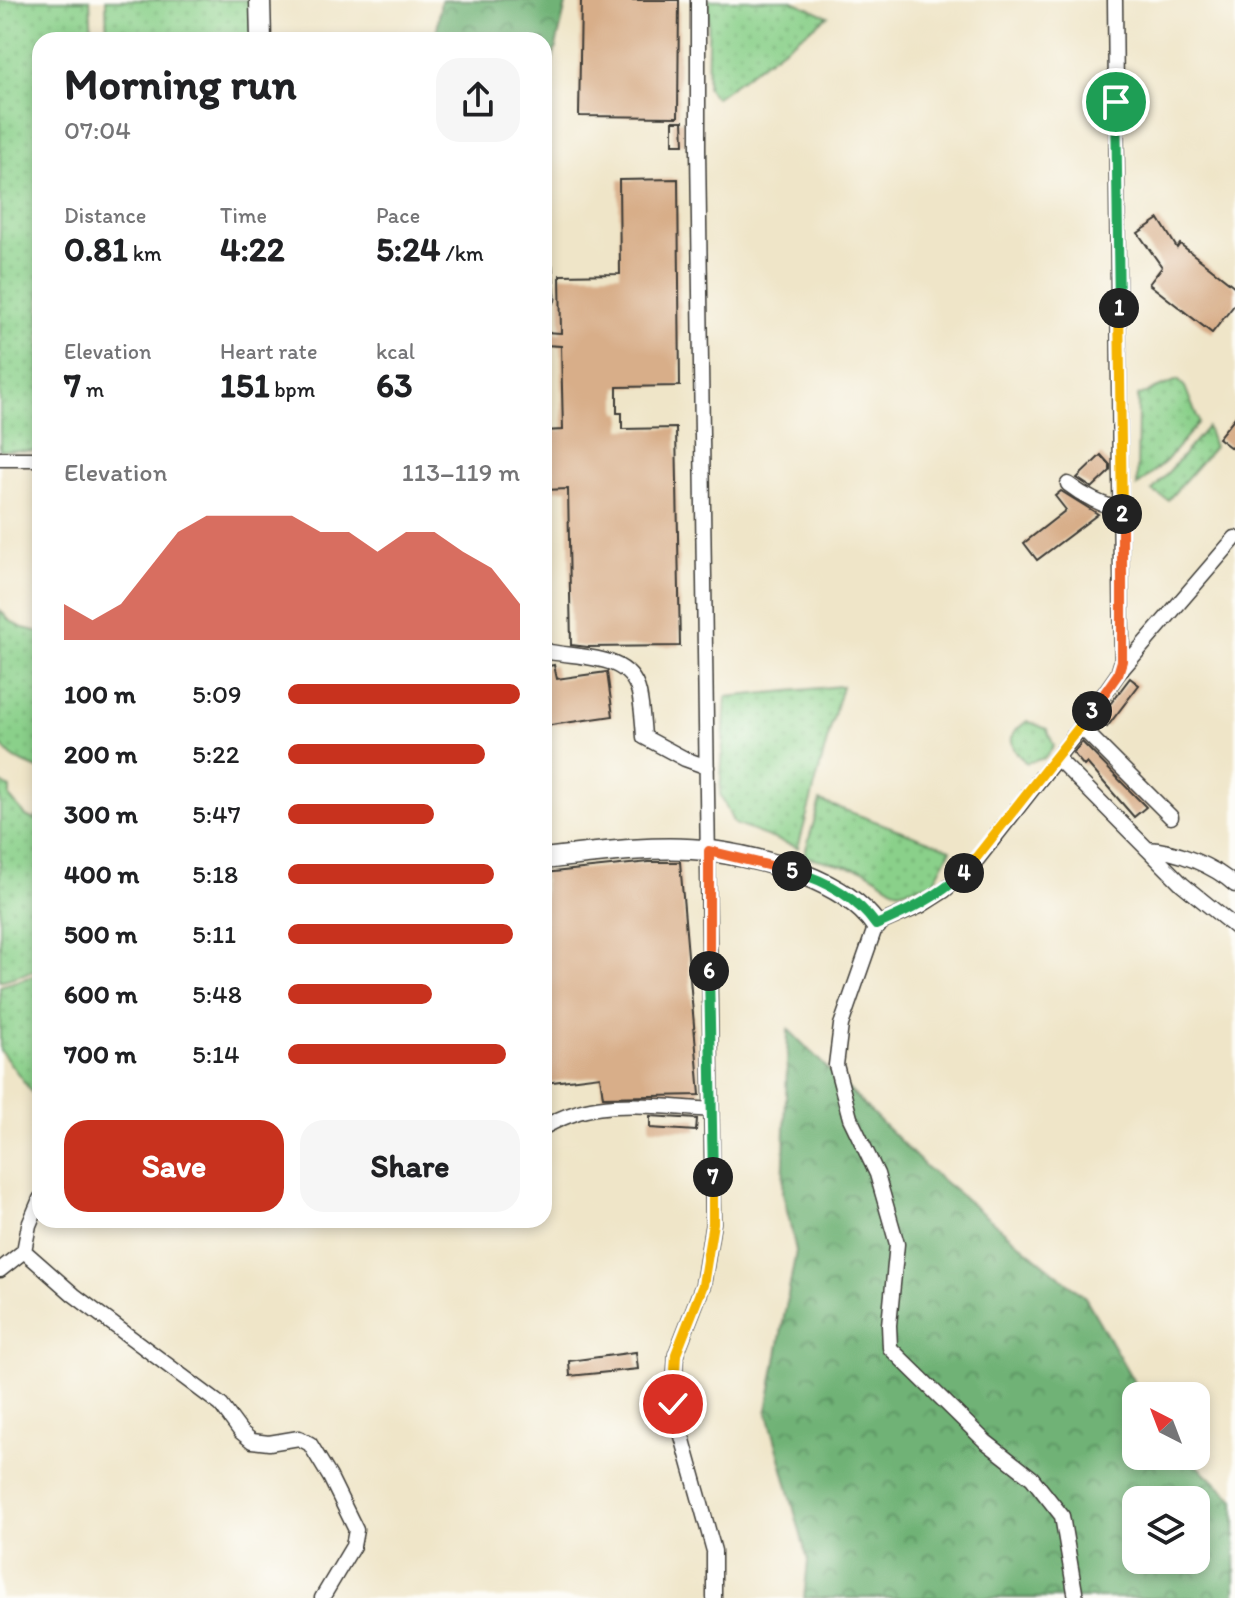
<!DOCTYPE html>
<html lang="en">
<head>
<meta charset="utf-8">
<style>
	body { margin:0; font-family:Itim,sans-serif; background:#f6f6f6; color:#202124; height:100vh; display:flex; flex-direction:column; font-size:30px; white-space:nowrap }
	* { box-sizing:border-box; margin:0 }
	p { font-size:26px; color:#757577 }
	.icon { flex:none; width:44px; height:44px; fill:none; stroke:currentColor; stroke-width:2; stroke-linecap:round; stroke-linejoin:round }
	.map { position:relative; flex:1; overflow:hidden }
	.panel { position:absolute; left:32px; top:32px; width:520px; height:1196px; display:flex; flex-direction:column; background:#fff; border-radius:24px; box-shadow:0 4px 12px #0003 }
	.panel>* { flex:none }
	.needle { width:52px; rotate:318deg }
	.tools { position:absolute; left:1122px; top:1382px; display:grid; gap:16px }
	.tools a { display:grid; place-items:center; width:88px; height:88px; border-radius:16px; background:#fff; box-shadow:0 4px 12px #0003; font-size:40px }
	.pin { position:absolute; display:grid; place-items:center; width:68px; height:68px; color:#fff; margin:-34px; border:4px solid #fff; border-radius:50%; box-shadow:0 2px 8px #0007 }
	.km { position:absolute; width:40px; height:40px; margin:-20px; border-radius:50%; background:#222; color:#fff; font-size:22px; line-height:40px; text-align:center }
	.round { display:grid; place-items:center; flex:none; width:84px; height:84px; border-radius:24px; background:#f6f6f6 }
	.headline { display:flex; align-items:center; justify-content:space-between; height:136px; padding:0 32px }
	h1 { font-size:44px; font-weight:700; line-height:60px }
	.stats { display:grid; grid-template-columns:repeat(3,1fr); gap:12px; height:136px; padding:8px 32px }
	.stats div { display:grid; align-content:center }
	.stats b { font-size:34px; font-weight:700 }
	.stats small { font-size:22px; font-weight:400 }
	.stats p { font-size:22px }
	.chart { height:224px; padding:16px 32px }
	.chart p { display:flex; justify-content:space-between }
	.chart svg { width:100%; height:144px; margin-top:8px; fill:#c8321e; opacity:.7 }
	.button { display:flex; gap:16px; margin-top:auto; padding:16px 32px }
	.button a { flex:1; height:92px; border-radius:24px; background:#c8321e; color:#fff; font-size:32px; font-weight:700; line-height:92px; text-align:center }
	.button a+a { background:#f6f6f6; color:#202124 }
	ul { padding:0 32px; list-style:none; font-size:26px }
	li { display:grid; grid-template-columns:128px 96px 1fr; align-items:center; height:60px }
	li i { height:20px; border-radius:10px; background:#c8321e }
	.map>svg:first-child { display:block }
	.grass { fill:url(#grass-dots); stroke:#537653; stroke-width:2 }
	.forest { fill:url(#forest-crowns); stroke:#466749; stroke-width:2; fill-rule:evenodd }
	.building { fill:#d8ae89 }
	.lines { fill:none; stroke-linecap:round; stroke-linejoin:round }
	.street-casing { stroke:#3c3a36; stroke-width:17 }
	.secondary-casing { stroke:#3c3a36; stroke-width:23 }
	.street { stroke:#fff; stroke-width:14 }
	.secondary { stroke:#fff; stroke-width:20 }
	.split-1-casing { stroke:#fff; stroke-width:16 }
	.split-2-casing { stroke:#fff; stroke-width:16 }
	.split-3-casing { stroke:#fff; stroke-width:16 }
	.split-4-casing { stroke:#fff; stroke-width:16 }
	.split-5-casing { stroke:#fff; stroke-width:16 }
	.split-6-casing { stroke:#fff; stroke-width:16 }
	.split-7-casing { stroke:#fff; stroke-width:16 }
	.split-8-casing { stroke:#fff; stroke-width:16 }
	.split-1 { stroke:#22a559; stroke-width:10 }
	.split-2 { stroke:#f5b400; stroke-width:10 }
	.split-3 { stroke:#f0652b; stroke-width:10 }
	.split-4 { stroke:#f5b400; stroke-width:10 }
	.split-5 { stroke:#22a559; stroke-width:10 }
	.split-6 { stroke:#f0652b; stroke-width:10 }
	.split-7 { stroke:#22a559; stroke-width:10 }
	.split-8 { stroke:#f5b400; stroke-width:10 }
</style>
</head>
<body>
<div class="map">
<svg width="1235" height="1598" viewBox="0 0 1235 1598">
	<defs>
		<pattern id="grass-dots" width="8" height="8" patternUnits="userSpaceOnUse" patternTransform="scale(2)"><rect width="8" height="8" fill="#8ad08a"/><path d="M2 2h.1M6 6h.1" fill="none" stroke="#76b276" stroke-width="1.8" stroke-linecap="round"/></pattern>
		<pattern id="forest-crowns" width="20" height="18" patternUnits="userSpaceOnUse" patternTransform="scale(2)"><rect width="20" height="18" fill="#6fb276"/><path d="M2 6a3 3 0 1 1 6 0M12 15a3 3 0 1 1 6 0" fill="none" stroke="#5a9060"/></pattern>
	</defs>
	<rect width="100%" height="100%" fill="#fdfcf7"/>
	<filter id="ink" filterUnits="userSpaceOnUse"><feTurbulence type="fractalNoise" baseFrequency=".0125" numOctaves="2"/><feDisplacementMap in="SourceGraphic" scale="16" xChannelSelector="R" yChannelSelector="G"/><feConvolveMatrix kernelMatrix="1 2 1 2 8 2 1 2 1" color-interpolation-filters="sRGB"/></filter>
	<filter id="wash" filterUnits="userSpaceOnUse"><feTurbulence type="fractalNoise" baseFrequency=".006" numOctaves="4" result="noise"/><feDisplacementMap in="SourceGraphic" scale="32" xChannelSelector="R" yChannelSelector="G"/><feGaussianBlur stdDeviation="1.8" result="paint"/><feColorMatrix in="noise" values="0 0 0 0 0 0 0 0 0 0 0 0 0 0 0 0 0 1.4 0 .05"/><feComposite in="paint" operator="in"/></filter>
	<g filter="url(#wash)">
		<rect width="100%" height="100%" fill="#efe5c8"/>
		<path class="grass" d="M0,0H90L92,40H40V451L0,450Z
			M106,0H254L253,40H107Z
			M709,0H790L828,16L715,98L707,88Z
			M1178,380L1185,387L1199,422L1166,461L1137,486L1138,396Z
			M1207,427L1214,447L1168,500L1152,491Z
			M0,610L9,620L23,628L40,632V770L14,759L0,744Z
			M842,686L798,848L734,824L720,794L726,697Z
			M1027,721L1047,729L1054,746L1045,758L1026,763L1015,751L1011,739L1015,731Z
			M0,782L10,788V798L26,816L34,820L40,813V969L0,981Z
			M820,801L951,849L933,883L898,891L865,870L804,856Z
			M40,974V1103L0,1050V986Z"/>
		<path class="forest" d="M441,0H567L547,85L544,83V40H447L437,31Z
			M788,1029L927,1168L1085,1297L1142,1396H1136V1456H1187L1235,1500V1598H804L808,1561L767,1410L796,1251L783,1193ZM1136,1500H1196V1560H1136Z"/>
		<g id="blocks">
			<path class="building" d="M581,0H679L678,117L579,116Z
				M673,121H683L684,144H673Z
				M678,179L680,386L617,387V413H622V429L676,428L680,646L588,647L571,645L568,489L544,490V431L563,430L561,346L544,345V332L561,333L560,275L620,274L619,180Z
				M1159,219L1177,248L1180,244L1235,287V304L1212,333L1149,284L1162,267L1138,233Z
				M1235,417V451L1218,438Z
				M1101,455L1110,465V471L1092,488L1077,478Z
				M1061,491L1098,514L1037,560L1024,543L1066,510L1055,496Z
				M554,665L557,679L607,672L613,716L544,726V667Z
				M1130,678L1139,685L1107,727L1098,720Z
				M1082,742L1146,807L1134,817L1087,763L1084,766L1073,753Z
				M649,862H680L700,1095L603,1097L600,1076L544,1083V873Z
				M650,1116L697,1119L696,1131L650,1128Z
				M636,1352L638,1369L570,1376L569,1361Z"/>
		</g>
	</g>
	<g filter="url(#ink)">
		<use href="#blocks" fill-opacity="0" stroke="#3c3a36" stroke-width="2"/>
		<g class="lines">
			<g class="street-casing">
				<path id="street" d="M698,0V149L713,1223L703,1285L676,1354L673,1404L714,1551V1598
					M1115,0L1122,661L1119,671
					M544,299L548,298L545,266
					M0,459H40
					M1068,484C1082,495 1104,507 1122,509
					M544,649L550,652C582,658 630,654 639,693C642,707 643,722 644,737L685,759L707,767
					M1081,727L1171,817
					M1057,758L1182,884L1235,927
					M1147,849C1176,850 1214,866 1235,885
					M544,1127C553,1122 563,1117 573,1114C609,1100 672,1107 711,1110
					M24,1251L74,1295L221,1405L241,1432L252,1441L269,1443L299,1438L310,1444L330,1477L356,1530L353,1546L322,1598
					M0,1270L24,1251L29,1225L40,1199
					M1076,1598L1062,1516L1032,1478L986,1442L890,1348L889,1325L897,1244L877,1174L850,1118L836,1065L841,1025L876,925L920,906L945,890L972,866L1081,727L1118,674L1235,538"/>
			</g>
			<g class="secondary-casing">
				<path id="secondary" d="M260,0L261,40
					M544,859C594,853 662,844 711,851C763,858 845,880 876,925"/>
			</g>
			<use href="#street" class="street"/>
			<use href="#secondary" class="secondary"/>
		</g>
	</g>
	<g class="lines" filter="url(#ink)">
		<g class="split-1-casing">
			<path id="split-1" d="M1116,102L1119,308"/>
		</g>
		<g class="split-2-casing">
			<path id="split-2" d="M1119,308L1122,514"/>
		</g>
		<g class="split-3-casing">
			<path id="split-3" d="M1092,711L1118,674L1122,661V514"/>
		</g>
		<g class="split-4-casing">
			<path id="split-4" d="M964,873L1092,711"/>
		</g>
		<g class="split-5-casing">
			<path id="split-5" d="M792,871C825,880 856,897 876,925C909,911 937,897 964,873"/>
		</g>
		<g class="split-6-casing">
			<path id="split-6" d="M709,971V851L792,871"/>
		</g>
		<g class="split-7-casing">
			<path id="split-7" d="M709,971L713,1177"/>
		</g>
		<g class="split-8-casing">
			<path id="split-8" d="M673,1404L676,1354L703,1285L713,1223V1177"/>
		</g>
		<use href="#split-1" class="split-1"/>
		<use href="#split-2" class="split-2"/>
		<use href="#split-3" class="split-3"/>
		<use href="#split-4" class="split-4"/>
		<use href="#split-5" class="split-5"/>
		<use href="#split-6" class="split-6"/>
		<use href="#split-7" class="split-7"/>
		<use href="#split-8" class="split-8"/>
	</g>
</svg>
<div class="tools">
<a><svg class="needle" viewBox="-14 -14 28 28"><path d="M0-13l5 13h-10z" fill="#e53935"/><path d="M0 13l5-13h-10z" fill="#757577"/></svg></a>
<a><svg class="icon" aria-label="layers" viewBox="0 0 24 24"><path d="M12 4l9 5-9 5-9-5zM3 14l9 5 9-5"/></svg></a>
</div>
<div class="pin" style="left:1116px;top:102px;background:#1e9e55"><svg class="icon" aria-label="arrive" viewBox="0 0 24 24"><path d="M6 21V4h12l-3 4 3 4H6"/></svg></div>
<div class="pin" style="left:673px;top:1404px;background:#d93025"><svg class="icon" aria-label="check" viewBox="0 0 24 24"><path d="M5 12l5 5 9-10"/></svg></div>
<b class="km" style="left:1119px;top:308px">1</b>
<b class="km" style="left:1122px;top:514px">2</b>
<b class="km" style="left:1092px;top:711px">3</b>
<b class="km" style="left:964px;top:873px">4</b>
<b class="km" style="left:792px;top:871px">5</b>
<b class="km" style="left:709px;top:971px">6</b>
<b class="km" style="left:713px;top:1177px">7</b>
<section class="panel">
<div class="headline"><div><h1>Morning run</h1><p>07:04</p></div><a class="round"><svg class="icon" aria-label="share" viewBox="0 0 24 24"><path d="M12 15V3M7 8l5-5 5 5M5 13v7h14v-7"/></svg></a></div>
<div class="stats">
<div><p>Distance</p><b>0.81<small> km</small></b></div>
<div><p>Time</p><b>4:22</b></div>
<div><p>Pace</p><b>5:24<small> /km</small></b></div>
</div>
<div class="stats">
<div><p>Elevation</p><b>7<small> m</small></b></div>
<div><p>Heart rate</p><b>151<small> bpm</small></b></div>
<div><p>kcal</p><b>63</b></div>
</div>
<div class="chart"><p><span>Elevation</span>113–119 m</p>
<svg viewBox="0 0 160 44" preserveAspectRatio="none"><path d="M0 44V33L10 38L20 33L30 22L40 11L50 6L60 6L70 6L80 6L90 11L100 11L110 17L120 11L130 11L140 17L150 22L160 33V44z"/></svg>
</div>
<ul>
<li><b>100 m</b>5:09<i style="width:100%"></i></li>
<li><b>200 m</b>5:22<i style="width:85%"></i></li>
<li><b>300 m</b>5:47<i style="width:63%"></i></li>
<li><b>400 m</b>5:18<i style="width:89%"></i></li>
<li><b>500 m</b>5:11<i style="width:97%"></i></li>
<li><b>600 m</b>5:48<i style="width:62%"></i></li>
<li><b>700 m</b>5:14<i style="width:94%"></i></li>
</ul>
<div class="button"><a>Save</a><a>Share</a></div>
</section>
</div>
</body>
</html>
